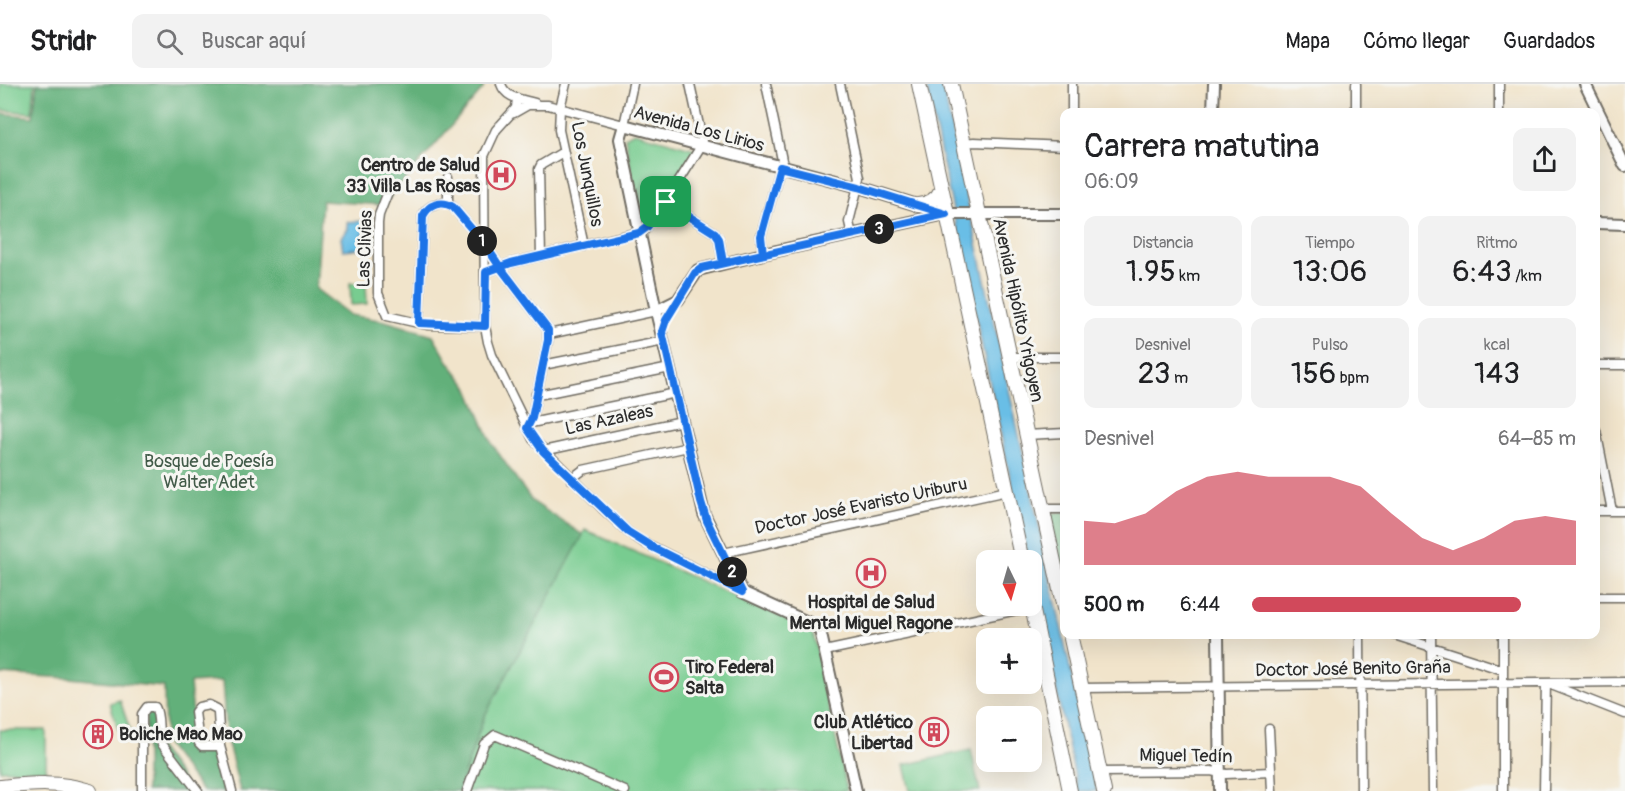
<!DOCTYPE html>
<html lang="es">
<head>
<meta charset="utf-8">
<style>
	body { margin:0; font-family:Pangolin,sans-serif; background:#f2f2f2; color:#202124; height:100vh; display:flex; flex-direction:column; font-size:22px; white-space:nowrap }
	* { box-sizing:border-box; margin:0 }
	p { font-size:20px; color:#757577 }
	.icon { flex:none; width:33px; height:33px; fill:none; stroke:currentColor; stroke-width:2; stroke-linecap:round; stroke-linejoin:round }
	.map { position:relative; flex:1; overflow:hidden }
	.sheet { position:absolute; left:1060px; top:24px; width:540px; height:531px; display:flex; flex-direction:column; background:#fff; border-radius:12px; box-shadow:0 6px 24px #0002 }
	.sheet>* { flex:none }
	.needle { width:39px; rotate:175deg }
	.tools { position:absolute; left:976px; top:466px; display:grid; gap:12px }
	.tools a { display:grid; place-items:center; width:66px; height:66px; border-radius:12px; background:#fff; box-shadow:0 6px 24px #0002; font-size:30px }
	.pin { position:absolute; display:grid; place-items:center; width:51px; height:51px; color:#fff; margin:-26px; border-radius:12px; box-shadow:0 3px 9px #0006 }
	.km { position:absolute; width:30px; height:30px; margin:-15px; border-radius:50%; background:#222; color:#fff; font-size:16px; line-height:30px; text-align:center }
	.round { display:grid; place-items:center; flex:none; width:63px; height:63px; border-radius:12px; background:#f2f2f2 }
	.summary { display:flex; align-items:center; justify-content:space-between; height:102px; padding:0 24px }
	h1 { font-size:33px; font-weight:600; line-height:45px }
	.stats { display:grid; grid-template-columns:repeat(3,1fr); gap:9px; height:102px; padding:6px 24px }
	.stats div { display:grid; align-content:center; border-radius:12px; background:#f2f2f2; text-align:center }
	.stats b { font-size:30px; font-weight:600 }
	.stats small { font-size:16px; font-weight:400 }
	.stats p { font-size:16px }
	.chart { height:168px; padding:12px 24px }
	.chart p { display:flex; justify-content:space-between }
	.chart svg { width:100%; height:108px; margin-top:6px; fill:#d1495b; opacity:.7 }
	ul { padding:0 24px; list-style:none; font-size:20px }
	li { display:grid; grid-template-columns:96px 72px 1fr; align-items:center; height:45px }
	li i { height:15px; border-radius:8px; background:#d1495b }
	header { display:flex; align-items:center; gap:36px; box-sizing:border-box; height:84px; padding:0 30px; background:#fff; border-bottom:2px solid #e0e0e0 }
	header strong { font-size:28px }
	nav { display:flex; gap:33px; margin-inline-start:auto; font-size:21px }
	.search { width:420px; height:54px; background:#f2f2f2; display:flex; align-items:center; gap:15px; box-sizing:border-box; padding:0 21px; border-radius:12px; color:#757577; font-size:22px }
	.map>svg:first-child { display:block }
	.green { fill:#78cc90; stroke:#527c5e; stroke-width:1.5 }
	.forest { fill:#62b07a; stroke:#466e52; stroke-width:1.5 }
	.water { fill:#69bee6; stroke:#4a7488; stroke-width:1.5 }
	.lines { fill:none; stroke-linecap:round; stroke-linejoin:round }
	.minor-casing { stroke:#706c63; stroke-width:11 }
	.tertiary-casing { stroke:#706c63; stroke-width:14 }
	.trunk-casing { stroke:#706c63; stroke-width:16 }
	.minor { stroke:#fff; stroke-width:8 }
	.tertiary { stroke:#fff; stroke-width:10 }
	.trunk { stroke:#fff; stroke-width:14 }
	.route-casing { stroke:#fff; stroke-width:12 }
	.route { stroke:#1a73e8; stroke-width:8 }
	.labels { text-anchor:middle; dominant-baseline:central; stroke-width:6; stroke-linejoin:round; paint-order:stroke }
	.street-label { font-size:18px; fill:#2b2b2b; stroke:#f6f6f2 }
	.poi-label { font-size:18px; font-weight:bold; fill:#2b2b2b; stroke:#f6f6f2; text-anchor:end }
	.park-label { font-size:18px; fill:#425b49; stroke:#f6f6f2 }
</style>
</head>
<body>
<header>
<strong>Stridr</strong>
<div class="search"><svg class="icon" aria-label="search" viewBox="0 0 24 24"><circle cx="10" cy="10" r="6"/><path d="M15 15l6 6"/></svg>Buscar aquí</div>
<nav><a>Mapa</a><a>Cómo llegar</a><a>Guardados</a></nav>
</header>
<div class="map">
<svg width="1625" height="707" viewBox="0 0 1625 707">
	<rect width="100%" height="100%" fill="#f6f6f2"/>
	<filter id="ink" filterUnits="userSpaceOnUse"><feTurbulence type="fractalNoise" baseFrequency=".0167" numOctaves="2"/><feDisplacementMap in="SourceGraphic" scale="12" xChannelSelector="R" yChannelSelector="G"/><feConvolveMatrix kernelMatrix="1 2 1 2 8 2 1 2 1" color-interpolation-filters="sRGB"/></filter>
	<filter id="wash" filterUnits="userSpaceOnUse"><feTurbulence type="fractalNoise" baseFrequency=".008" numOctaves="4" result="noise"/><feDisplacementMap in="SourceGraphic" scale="24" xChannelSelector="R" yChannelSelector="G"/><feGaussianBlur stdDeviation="1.35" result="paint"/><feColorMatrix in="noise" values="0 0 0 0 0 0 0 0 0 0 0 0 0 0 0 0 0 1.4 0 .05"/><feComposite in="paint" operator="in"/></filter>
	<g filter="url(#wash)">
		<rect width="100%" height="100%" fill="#f1e4cb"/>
		<path class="green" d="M0,0H35L32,29L0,26Z
			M634,48L695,65V67L645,142L641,143L625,53Z
			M350,199H366L367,220L351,221Z
			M1065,428V505L1048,432L1052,429Z
			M585,446L810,545L814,553L847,707H458L484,633Z
			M120,616L133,655L122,658L110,619Z
			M0,646H46V686H0Z
			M971,666L980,707H910L904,681Z"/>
		<path class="forest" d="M37,0H484L483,5L383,121L322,117L316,205L350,231L385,237L433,251L448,277L468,303L492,360L532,417L583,451L484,633L458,707H240L226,652L222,597L190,599L196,663L213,667L224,707H202L165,659L164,603L69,594L0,590V29L33,33Z
			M150,626L154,630L157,661L191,707H146V629Z"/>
		<path class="water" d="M926,0H942L1097,707H1078L1032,494V477H1028Z
			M367,137L369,141L363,151L365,164L343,166L341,154L348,145L347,138Z"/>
	</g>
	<g filter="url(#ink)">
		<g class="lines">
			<g class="minor-casing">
				<path id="minor" d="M501,0C506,15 522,15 535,19
					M566,0L560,24L559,46L584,162
					M840,0L860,94L849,138L852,151
					M1356,0V28
					M1499,0V28
					M517,14L516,24L496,46L484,72L485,242L488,258L492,271L533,355L604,426L628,448L643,458L742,508
					M1072,28V0
					M514,29L528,21H548L624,41L633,0
					M963,59L974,58L1065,62
					M448,93V119
					M388,108L379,131L378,139V209L387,232L427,241L485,242
					M666,118L715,149L719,155L723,179
					M448,119L453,123L486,162L500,183L548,246V257L532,334L527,344
					M763,170L761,152L782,76L766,0
					M541,172L539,85L541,81L563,68
					M486,188L511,179L644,147L666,118L701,62L702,55L690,0
					M419,239L423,132C427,122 437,119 448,119
					M549,250L656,227
					M1010,273H1065
					M543,281L664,257
					M1596,281H1625
					M536,310H543L670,284
					M531,339L676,309
					M1596,346L1612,427
					M1026,351L1065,349
					M543,367L682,337
					M571,395L583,386L688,363
					M1043,425H1065
					M1596,427H1625
					M723,469L1007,407
					M1596,513H1625
					M1360,550L1361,707
					M1391,550L1503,586
					M1431,550L1433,707
					M825,567L1032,523
					M1081,604L1625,598
					M1269,645L1272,707
					M220,662H202L199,659L195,628L199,623L209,621L217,625L218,629L220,662L232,707
					M1100,688L1211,687L1226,690L1271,688
					M142,707V630L147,623H155C161,634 156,648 162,660L198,707
					M467,707L484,660L495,651L625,707
					M1503,707V550
					M1544,707L1546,599L1625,630"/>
			</g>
			<g class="tertiary-casing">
				<path id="tertiary" d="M1585,0L1625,82
					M1213,28L1214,0
					M1596,139L1625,140
					M656,227L678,216L698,186L763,170L946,130H1065
					M1218,550L1220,707
					M856,707L820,546L812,540L742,508L704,430L656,227L620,55L624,41L859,103L946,130"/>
			</g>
			<g class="trunk-casing">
				<path id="trunk" d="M919,0L1022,477
					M951,0L1065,529
					M918,121C928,120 937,116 941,106
					M1032,522L1070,707
					M1070,550L1104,707
					M0,703C31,700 60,697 90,707"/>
			</g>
			<use href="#minor" class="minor"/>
			<use href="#tertiary" class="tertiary"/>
			<use href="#trunk" class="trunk"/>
		</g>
	</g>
	<g class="lines" filter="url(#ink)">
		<g class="route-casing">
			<path id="route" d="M666,118L647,143L639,149L511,179L486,188L485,242L419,239L423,132C429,120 442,116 453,123L486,162L500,183L548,246V256L532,334L527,344L543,367L628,448L652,463L742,508L707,437L701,418L662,248L666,236L695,189L702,184L946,130L859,103L780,83L761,152L763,170L723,179L719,155L715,149L666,118"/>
		</g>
		<use href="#route" class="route"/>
	</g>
	<defs>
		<g id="hospital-ring" transform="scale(1.5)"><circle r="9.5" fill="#f6f6f2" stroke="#d1495b" stroke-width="1.5"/><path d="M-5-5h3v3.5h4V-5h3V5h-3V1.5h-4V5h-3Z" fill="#d1495b"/></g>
		<g id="stadium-ring" transform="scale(1.5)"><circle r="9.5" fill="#f6f6f2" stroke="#d1495b" stroke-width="1.5"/><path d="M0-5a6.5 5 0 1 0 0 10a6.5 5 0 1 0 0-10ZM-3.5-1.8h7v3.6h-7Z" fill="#d1495b"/></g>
		<g id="building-ring" transform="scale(1.5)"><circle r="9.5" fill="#f6f6f2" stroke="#d1495b" stroke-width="1.5"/><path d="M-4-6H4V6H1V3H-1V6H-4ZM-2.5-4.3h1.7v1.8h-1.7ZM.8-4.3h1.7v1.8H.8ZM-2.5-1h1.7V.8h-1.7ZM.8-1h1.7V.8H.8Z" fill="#d1495b"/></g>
	</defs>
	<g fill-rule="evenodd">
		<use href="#hospital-ring" x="501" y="91"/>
		<use href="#hospital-ring" x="871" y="489"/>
		<use href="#stadium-ring" x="664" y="593"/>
		<use href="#building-ring" x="934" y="648"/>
		<use href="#building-ring" x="98" y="650"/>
	</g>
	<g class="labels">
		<g class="street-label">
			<text transform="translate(699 45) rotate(15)">Avenida Los Lirios</text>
			<text transform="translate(587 90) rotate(79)">Los Junquillos</text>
			<text transform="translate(365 165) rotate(-88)">Las Clivias</text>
			<text transform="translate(1018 226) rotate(78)">Avenida Hipólito Yrigoyen</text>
			<text transform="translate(609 336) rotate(-12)">Las Azaleas</text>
			<text transform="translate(861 422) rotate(-12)">Doctor José Evaristo Uriburu</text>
			<text transform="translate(1353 585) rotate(-1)">Doctor José Benito Graña</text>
			<text transform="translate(1186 672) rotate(1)">Miguel Tedín</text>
		</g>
		<g class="poi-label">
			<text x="480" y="81">Centro de Salud<tspan x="480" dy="21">33 Villa Las Rosas</tspan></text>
			<text x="871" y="518" text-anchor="middle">Hospital de Salud<tspan x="871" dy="21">Mental Miguel Ragone</tspan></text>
			<text x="685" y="583" text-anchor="start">Tiro Federal<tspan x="685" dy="21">Salta</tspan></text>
			<text x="913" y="638">Club Atlético<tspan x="913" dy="21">Libertad</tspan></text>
			<text x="119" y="650" text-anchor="start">Boliche Mao Mao</text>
		</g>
		<g class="park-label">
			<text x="209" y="377">Bosque de Poesía<tspan x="209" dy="21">Walter Adet</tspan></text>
		</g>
	</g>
</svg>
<div class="tools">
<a><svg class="needle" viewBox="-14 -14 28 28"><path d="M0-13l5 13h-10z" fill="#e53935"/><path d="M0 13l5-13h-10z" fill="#757577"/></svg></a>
<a>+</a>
<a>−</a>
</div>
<div class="pin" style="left:666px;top:118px;background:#1e9e55"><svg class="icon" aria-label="arrive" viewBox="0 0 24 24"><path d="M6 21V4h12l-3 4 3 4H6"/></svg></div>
<b class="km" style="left:482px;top:157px">1</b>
<b class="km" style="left:732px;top:488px">2</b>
<b class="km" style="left:879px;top:145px">3</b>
<section class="sheet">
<div class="summary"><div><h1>Carrera matutina</h1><p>06:09</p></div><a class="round"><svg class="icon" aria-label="share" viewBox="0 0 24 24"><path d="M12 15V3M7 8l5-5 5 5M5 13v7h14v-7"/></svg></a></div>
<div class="stats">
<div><p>Distancia</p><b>1.95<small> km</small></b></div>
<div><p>Tiempo</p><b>13:06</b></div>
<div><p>Ritmo</p><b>6:43<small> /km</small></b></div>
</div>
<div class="stats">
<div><p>Desnivel</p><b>23<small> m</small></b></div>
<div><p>Pulso</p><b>156<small> bpm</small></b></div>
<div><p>kcal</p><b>143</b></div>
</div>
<div class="chart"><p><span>Desnivel</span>64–85 m</p>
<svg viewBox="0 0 160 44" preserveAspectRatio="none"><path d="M0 44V26L10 27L20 23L30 14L40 8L50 6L60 8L70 8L80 8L90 12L100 23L110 33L120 38L130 33L140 26L150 24L160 26V44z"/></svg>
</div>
<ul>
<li><b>500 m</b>6:44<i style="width:83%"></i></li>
</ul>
</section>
</div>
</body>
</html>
